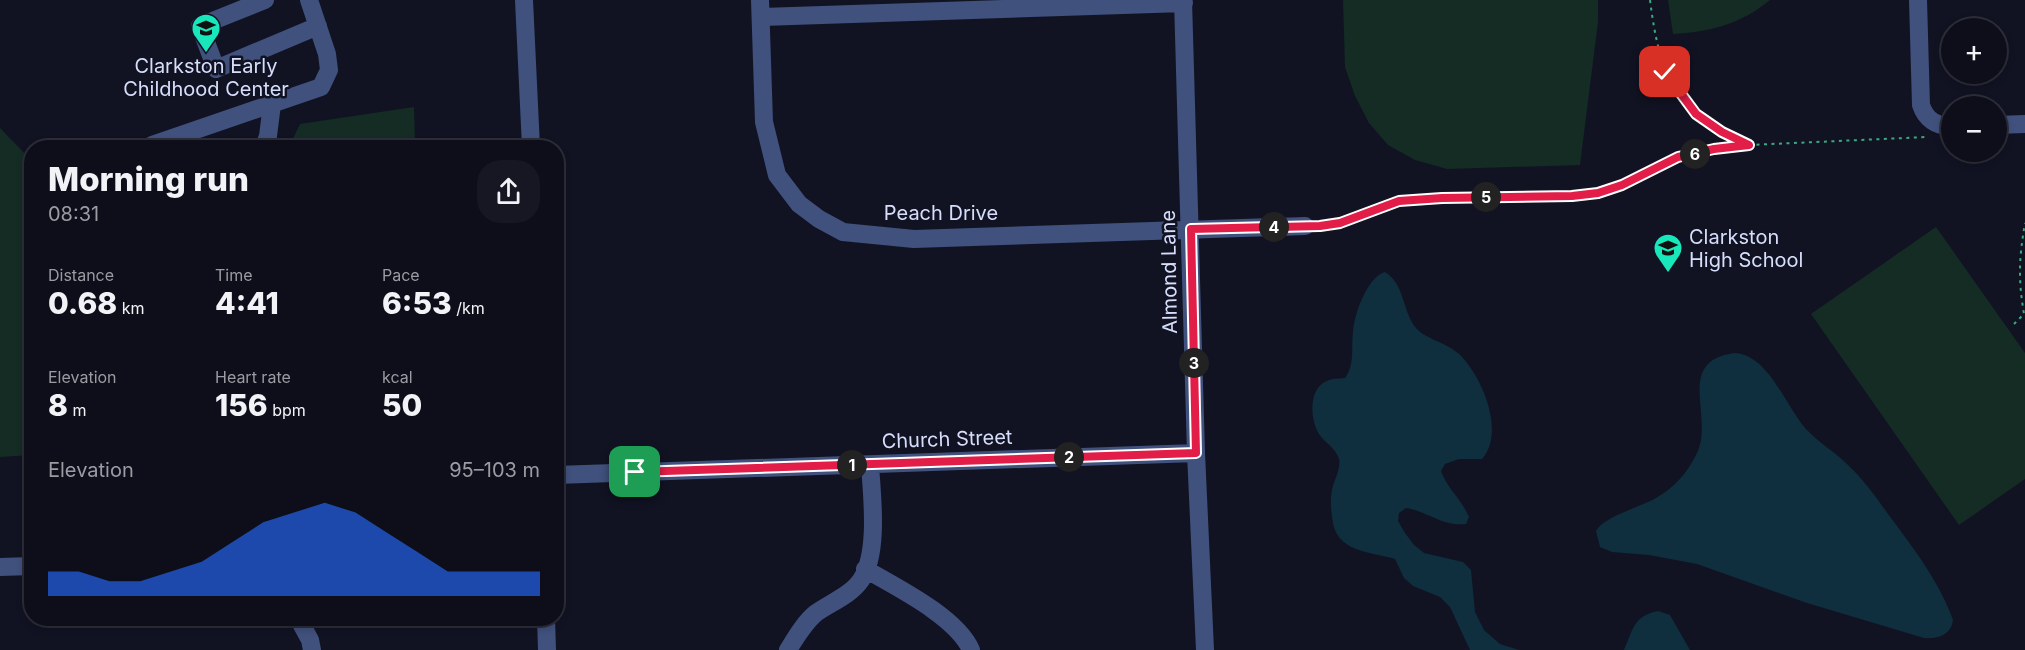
<!DOCTYPE html>
<html lang="en">
<head>
<meta charset="utf-8">
<style>
	body { margin:0; font-family:Inter,sans-serif; background:#161723; color:#f1f3f6; height:100vh; display:flex; flex-direction:column; font-size:22px; white-space:nowrap }
	* { box-sizing:border-box; margin:0 }
	p { font-size:20px; color:#9a9ca2 }
	.icon { flex:none; width:33px; height:33px; fill:none; stroke:currentColor; stroke-width:2; stroke-linecap:round; stroke-linejoin:round }
	.map { position:relative; flex:1; overflow:hidden }
	.details { position:absolute; left:24px; top:140px; width:540px; height:486px; display:flex; flex-direction:column; background:#0d0e1a; border-radius:24px; box-shadow:0 3px 9px #0003,0 0 0 2px #2d2e39 }
	.details>* { flex:none }
	.controls { position:absolute; left:1941px; top:18px; display:grid; gap:12px }
	.controls a { display:grid; place-items:center; width:66px; height:66px; border-radius:50%; background:#0d0e1a; box-shadow:0 3px 9px #0003,0 0 0 2px #2d2e39; font-size:30px }
	.pin { position:absolute; display:grid; place-items:center; width:51px; height:51px; color:#fff; margin:-26px; border-radius:12px; box-shadow:0 3px 9px #0006 }
	.km { position:absolute; width:30px; height:30px; margin:-15px; border-radius:50%; background:#222; color:#fff; font-size:16px; line-height:30px; text-align:center }
	.round { display:grid; place-items:center; flex:none; width:63px; height:63px; border-radius:24px; background:#161723 }
	.headline { display:flex; align-items:center; justify-content:space-between; height:102px; padding:0 24px }
	h1 { font-size:33px; font-weight:800; line-height:45px }
	.figures { display:grid; grid-template-columns:repeat(3,1fr); gap:9px; height:102px; padding:6px 24px }
	.figures div { display:grid; align-content:center }
	.figures b { font-size:30px; font-weight:800 }
	.figures small { font-size:16px; font-weight:400 }
	.figures p { font-size:16px }
	.chart { height:168px; padding:12px 24px }
	.chart p { display:flex; justify-content:space-between }
	.chart svg { width:100%; height:108px; margin-top:6px; fill:#2563eb; opacity:.7 }
	.map>svg:first-child { display:block }
	.green { fill:#142c24 }
	.water { fill:#0f2e3e }
	.lines { fill:none; stroke-linecap:round; stroke-linejoin:round }
	.path { stroke:#3baa81; stroke-width:2; stroke-dasharray:3 4.5; stroke-linecap:butt }
	.minor { stroke:#40517d; stroke-width:18 }
	.route-casing { stroke:#fff; stroke-width:12 }
	.route { stroke:#e11d48; stroke-width:8 }
	.labels { text-anchor:middle; dominant-baseline:central; stroke-width:5; stroke-linejoin:round; paint-order:stroke }
	.poi-label { font-size:20px; fill:#d7defb; stroke:#111323 }
	.street-label { font-size:20px; fill:#d7defb; stroke:#111323 }
</style>
</head>
<body>
<div class="map">
<svg width="2025" height="650" viewBox="0 0 2025 650">
	<rect width="100%" height="100%" fill="#111323"/>
	<path class="green" d="M1343,0H1598V22L1580,165L1447,169L1415,160L1388,145L1369,123L1355,96L1345,67Z
		M1668,0H1770C1741,24 1710,32 1673,34Z
		M414,107L415,147H289L300,124Z
		M0,128L31,160V455L0,457Z
		M1936,227L2025,353V479L1959,525L1811,314Z"/>
	<path class="water" d="M1385,272C1405,284 1402,311 1416,328C1424,338 1447,343 1459,354C1482,376 1506,432 1482,459H1459L1445,464L1441,471C1447,488 1462,500 1469,517L1466,524C1443,527 1427,511 1406,508L1399,513L1398,521L1405,533L1414,545L1424,553L1463,562L1471,570L1475,612L1484,630L1500,644L1519,650H1470L1450,607L1440,597L1413,586L1404,578L1395,559C1369,551 1335,553 1332,517C1331,508 1330,499 1332,490C1334,480 1341,469 1339,459C1336,448 1325,443 1319,434C1310,420 1308,388 1327,381C1332,378 1339,379 1345,378C1355,365 1351,348 1353,332C1354,315 1367,277 1385,272Z
		M1734,353C1768,354 1785,405 1806,429C1819,443 1835,452 1848,465C1865,481 1878,500 1891,518C1915,550 1940,583 1953,620C1951,635 1938,639 1924,638L1807,603L1697,564L1649,555L1612,552L1600,547L1596,531C1604,516 1641,507 1656,498C1674,488 1687,473 1696,455C1716,418 1673,362 1734,353Z
		M1658,611L1670,615L1690,650H1624C1633,630 1633,616 1658,611Z"/>
	<g class="lines">
		<path class="path" d="M1650,0C1660,78 1675,111 1749,145
			M1320,226L1340,223L1399,201L1442,198L1572,196L1598,193L1622,185L1678,157L1714,149L1749,145L1927,137
			M2014,324L2024,314C2018,279 2019,258 2025,223"/>
		<path class="minor" d="M265,0L200,26L216,69L318,26
			M524,0L531,147
			M760,0L764,122L777,175L799,204L819,219L843,232L914,239L1305,226
			M1183,0L1196,453L1205,650
			M1918,0L1921,105C1926,120 1936,126 1952,127
			M761,17L1184,3
			M1996,125L2025,124
			M151,147L152,145L321,87L329,70L327,54L309,0
			M264,147L268,136L272,104
			M556,475L1196,453
			M0,567L32,566
			M865,569C896,587 957,617 971,650
			M298,618L310,640L312,650
			M546,618L547,650
			M788,650C796,637 804,623 816,613C830,603 851,595 861,580C879,553 872,496 870,465"/>
	</g>
	<g class="lines">
		<g class="route-casing">
			<path id="route" d="M635,472L1196,453L1191,229L1320,226L1340,223L1399,201L1442,198L1572,196L1598,193L1622,185L1678,157L1714,149L1749,145L1722,132L1696,114L1665,72"/>
		</g>
		<use href="#route" class="route"/>
	</g>
	<defs>
		<g id="school-pin" transform="scale(1.5)"><path d="M0 17L-7.5 6A9.5 9.5 0 1 1 7.5 6Z" fill="#17e7bb" stroke="#111323"/><path d="M0-5L7-2L0 1L-7-2ZM-4 1L0 2.5L4 1V4Q0 6-4 4Z" fill="#111"/></g>
	</defs>
	<g fill-rule="evenodd">
		<use href="#school-pin" x="206" y="28"/>
		<use href="#school-pin" x="1668" y="248"/>
	</g>
	<g class="labels">
		<g class="poi-label">
			<text x="206" y="66">Clarkston Early<tspan x="206" dy="23">Childhood Center</tspan></text>
			<text x="1689" y="237" text-anchor="start">Clarkston<tspan x="1689" dy="23">High School</tspan></text>
		</g>
		<g class="street-label">
			<text x="941" y="213">Peach Drive</text>
			<text transform="translate(1169 272) rotate(-91)">Almond Lane</text>
			<text transform="translate(947 439) rotate(-2)">Church Street</text>
		</g>
	</g>
</svg>
<div class="controls">
<a>+</a>
<a>−</a>
</div>
<div class="pin" style="left:635px;top:472px;background:#1e9e55"><svg class="icon" aria-label="arrive" viewBox="0 0 24 24"><path d="M6 21V4h12l-3 4 3 4H6"/></svg></div>
<div class="pin" style="left:1665px;top:72px;background:#d93025"><svg class="icon" aria-label="check" viewBox="0 0 24 24"><path d="M5 12l5 5 9-10"/></svg></div>
<b class="km" style="left:852px;top:465px">1</b>
<b class="km" style="left:1069px;top:457px">2</b>
<b class="km" style="left:1194px;top:363px">3</b>
<b class="km" style="left:1274px;top:227px">4</b>
<b class="km" style="left:1486px;top:197px">5</b>
<b class="km" style="left:1695px;top:154px">6</b>
<section class="details">
<div class="headline"><div><h1>Morning run</h1><p>08:31</p></div><a class="round"><svg class="icon" aria-label="share" viewBox="0 0 24 24"><path d="M12 15V3M7 8l5-5 5 5M5 13v7h14v-7"/></svg></a></div>
<div class="figures">
<div><p>Distance</p><b>0.68<small> km</small></b></div>
<div><p>Time</p><b>4:41</b></div>
<div><p>Pace</p><b>6:53<small> /km</small></b></div>
</div>
<div class="figures">
<div><p>Elevation</p><b>8<small> m</small></b></div>
<div><p>Heart rate</p><b>156<small> bpm</small></b></div>
<div><p>kcal</p><b>50</b></div>
</div>
<div class="chart"><p><span>Elevation</span>95–103 m</p>
<svg viewBox="0 0 160 44" preserveAspectRatio="none"><path d="M0 44V34L10 34L20 38L30 38L40 34L50 30L60 22L70 14L80 10L90 6L100 10L110 18L120 26L130 34L140 34L150 34L160 34V44z"/></svg>
</div>
</section>
</div>
</body>
</html>
